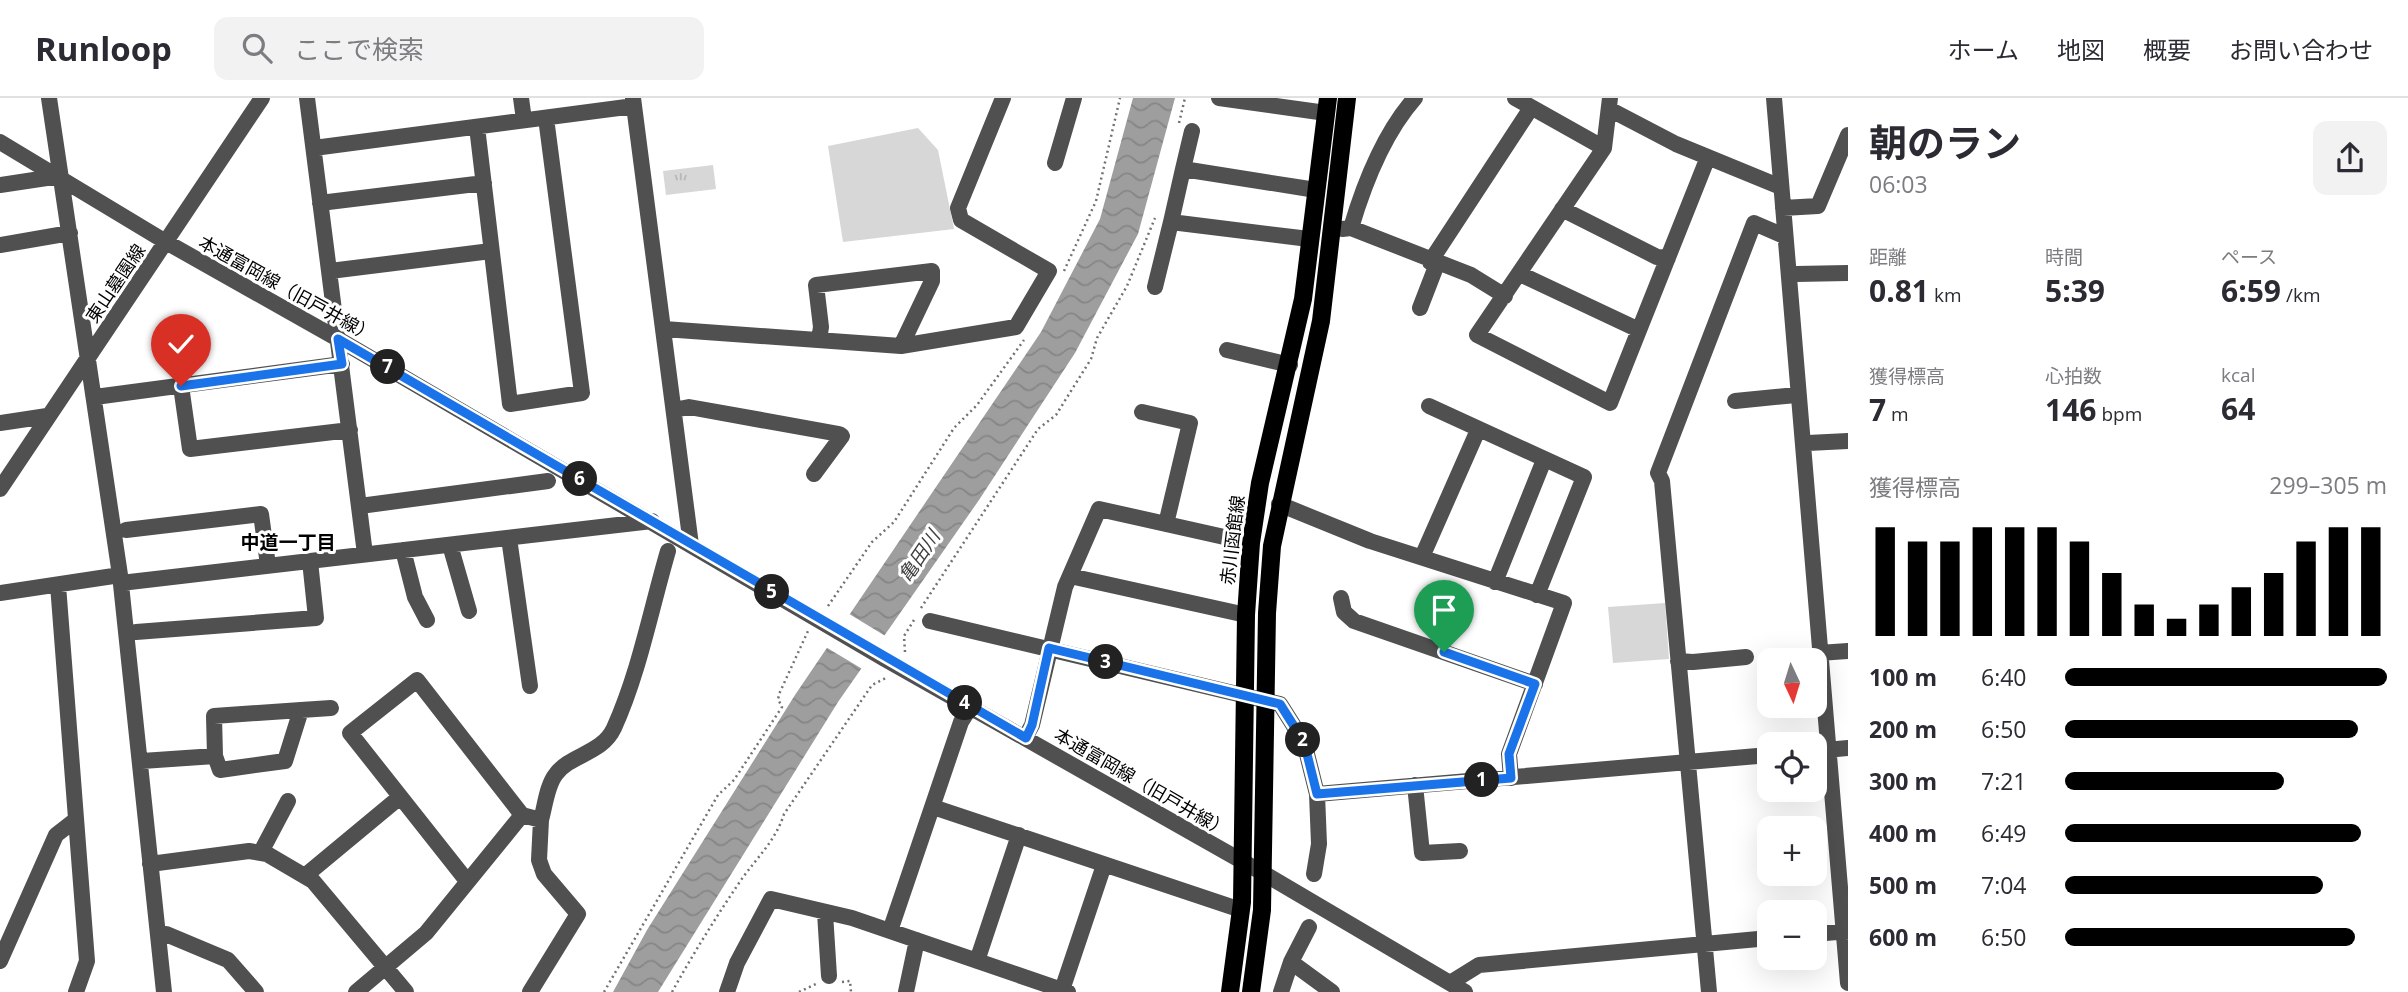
<!DOCTYPE html>
<html lang="ja">
<head>
<meta charset="utf-8">
<style>
	body { margin:0; font-family:"Open Sans","Noto Sans JP",sans-serif; background:#f2f2f3; color:#2b2b33; height:100vh; display:flex; flex-direction:column; font-size:26px; white-space:nowrap }
	* { box-sizing:border-box; margin:0 }
	p { font-size:23px; color:#7c7c81 }
	.icon { flex:none; width:38px; height:38px; fill:none; stroke:currentColor; stroke-width:2; stroke-linecap:round; stroke-linejoin:round }
	.map { position:relative; flex:1; overflow:hidden }
	.panel { display:flex; flex-direction:column; background:#fff; width:560px }
	.panel>* { flex:none }
	.needle { width:46px; rotate:176deg }
	.buttons { position:absolute; left:1757px; top:550px; display:grid; gap:14px }
	.buttons a { display:grid; place-items:center; width:70px; height:70px; border-radius:14px; background:#fff; box-shadow:0 7px 28px #0002; font-size:35px }
	.pin { position:absolute; display:grid; place-items:center; width:60px; height:60px; color:#fff; margin:-72px -30px; border-radius:50% 50% 50% 0; rotate:-45deg; box-shadow:0 0 7px #0007 }
	.pin .icon { rotate:45deg }
	.km { position:absolute; width:35px; height:35px; margin:-18px; border-radius:50%; background:#222; color:#fff; font-size:19px; line-height:35px; text-align:center }
	.round { display:grid; place-items:center; flex:none; width:74px; height:74px; border-radius:14px; background:#f2f2f3 }
	.overview { display:flex; align-items:center; justify-content:space-between; height:119px; padding:0 21px }
	h1 { font-size:38px; font-weight:700; line-height:52px }
	.metrics { display:grid; grid-template-columns:repeat(3,1fr); gap:10px; height:119px; padding:7px 21px }
	.metrics div { display:grid; align-content:center }
	.metrics b { font-size:30px; font-weight:700 }
	.metrics small { font-size:19px; font-weight:400 }
	.metrics p { font-size:19px }
	.chart { height:196px; padding:14px 21px }
	.chart p { display:flex; justify-content:space-between }
	.chart svg { width:100%; height:126px; margin-top:7px; stroke:#000; stroke-width:6 }
	ul { padding:0 21px; list-style:none; font-size:23px }
	li { display:grid; grid-template-columns:112px 84px 1fr; align-items:center; height:52px }
	li i { height:18px; border-radius:9px; background:#000 }
	header { display:flex; align-items:center; gap:42px; box-sizing:border-box; height:98px; padding:0 35px; background:#fff; border-bottom:2px solid #e1e1e2 }
	header strong { font-size:33px }
	nav { display:flex; gap:38px; margin-inline-start:auto; font-size:24px }
	.search { width:490px; height:63px; background:#f2f2f3; display:flex; align-items:center; gap:18px; box-sizing:border-box; padding:0 24px; border-radius:14px; color:#7c7c81; font-size:26px }
	main { display:flex; flex:1; min-height:0 }
	.map>svg:first-child { display:block }
	.grass { fill:url(#grass-tufts) }
	.park { fill:#d7d7d7 }
	.water { fill:url(#water-waves) }
	.pier { fill:#fff }
	.lines { fill:none; stroke-linecap:round; stroke-linejoin:round }
	.path { stroke:#727272; stroke-width:2.5; stroke-dasharray:2 3.5; stroke-linecap:butt }
	.minor { stroke:#505050; stroke-width:16 }
	.major { stroke:#000; stroke-width:18 }
	.route-casing { stroke:#fff; stroke-width:14 }
	.route { stroke:#1a73e8; stroke-width:9 }
	.labels { text-anchor:middle; dominant-baseline:central; stroke-width:6; stroke-linejoin:round; paint-order:stroke }
	.street-label { font-size:18px; fill:#000; stroke:#fff }
	.neighbourhood-label { font-size:19px; font-weight:bold; fill:#000; stroke:#fff }
	.water-label { font-size:19px; font-style:italic; fill:#3f3f3f; stroke:#fff }
</style>
</head>
<body>
<header>
<strong>Runloop</strong>
<div class="search"><svg class="icon" aria-label="search" viewBox="0 0 24 24"><circle cx="10" cy="10" r="6"/><path d="M15 15l6 6"/></svg>ここで検索</div>
<nav><a>ホーム</a><a>地図</a><a>概要</a><a>お問い合わせ</a></nav>
</header>
<main>
<div class="map">
<svg width="1848" height="894" viewBox="0 0 1848 894">
	<defs>
		<pattern id="grass-tufts" width="24" height="20" patternUnits="userSpaceOnUse" patternTransform="scale(1.75)"><rect width="24" height="20" fill="#d7d7d7"/><path d="M3 7l-1-3M5 7V3M7 7l1-3M15 17l-1-3M17 17v-4M19 17l1-3" fill="none" stroke="#b7b7b7"/></pattern>
		<pattern id="water-waves" width="16" height="10" patternUnits="userSpaceOnUse" patternTransform="scale(1.75)"><rect width="16" height="10" fill="#9e9e9e"/><path d="M0 5q4-4 8 0t8 0" fill="none" stroke="#868686"/></pattern>
	</defs>
	<rect width="100%" height="100%" fill="#fff"/>
	<path class="grass" d="M713,67L716,91L666,97L663,73Z"/>
	<path class="park" d="M918,30L938,52L954,131L843,144L828,48Z
		M1665,505L1669,561L1613,565L1608,509Z"/>
	<path class="water" d="M1133,0H1175L1138,136L1075,255L979,402L838,604L658,894H613L647,832L795,597L1041,234L1100,121Z"/>
	<path class="pier" d="M846,514L887,539L864,572L824,548Z"/>
	<g class="lines">
		<path class="path" d="M1179,25L1185,0
			M1064,173L1096,103L1120,0
			M828,508L872,444L894,424L954,330L977,307L1024,242
			M921,510L1038,331L1056,317L1091,261L1097,240L1127,188L1155,120
			M905,554L904,538L914,522
			M842,884L850,883L851,894
			M604,894L718,697L734,682L782,609L778,601L780,594L808,533
			M672,894C692,858 714,822 737,788C753,763 775,745 784,716L872,587L888,579
			M799,894L818,885"/>
		<path class="minor" d="M49,0L120,477L164,894
			M307,0L365,456
			M521,0L524,22
			M633,0L691,447
			M1219,0L1326,15
			M1515,0L1604,50
			M1610,0L1604,50L1477,237L1610,305L1708,59
			M1774,0L1848,885
			M1609,11L1676,46L1781,89
			M477,29L510,306L582,295L546,20
			M0,44L166,144L338,241L885,561L1263,775L1465,894
			M314,50L634,8
			M1055,65L1074,0
			M1183,71L1192,33
			M0,87L60,78
			M320,105L484,85
			M1783,110L1818,108L1848,37
			M1562,111L1657,159L1668,160
			M1351,130L1471,177L1505,198
			M1342,131L1351,130C1364,86 1384,35 1415,0
			M1309,141L1171,124L1183,71L1316,92
			M0,147L70,135
			M1430,164L1531,10
			M330,173L491,153
			M1520,176L1639,232
			M1796,176L1848,175
			M1155,189L1171,124
			M1420,210L1437,166
			M664,231L901,248L1016,229L1049,173L961,122L958,110L1003,0
			M819,242L821,229L816,187L932,173V183L901,248
			M1227,252L1290,267
			M181,288L190,351L350,332
			M95,299L342,266
			M1735,303L1796,297
			M1429,308L1584,379L1537,497
			M674,312L689,309L839,336L842,338L814,376
			M1142,314L1190,325L1166,426
			M0,325L47,318
			M1808,345L1848,343
			M0,391L262,0
			M1279,406L1370,443L1564,505L1509,656L1511,680
			M360,408L548,383
			M126,432L261,416L268,467
			M509,440L530,588
			M450,447L469,513
			M403,452L415,499L427,522
			M1422,459L1478,332
			M1070,478L1246,517
			M1495,484L1544,362
			M121,485L652,423
			M58,487L87,863L76,894
			M0,495L120,477
			M1341,500L1344,514L1354,523L1535,586
			M930,523L1280,606L1304,644L1317,696L1769,657
			M136,534L316,520L310,463
			M1819,555L1848,553
			M1678,563L1693,564L1746,559
			M301,612L214,618L215,658L220,672L285,663L301,612L331,610
			M1025,640L1032,627L1065,489L1099,411L1251,445
			M1815,653L1848,650
			M142,663L215,658
			M1415,687L1422,755L1460,753
			M933,709L1241,812
			M541,722C545,708 547,687 556,676C571,656 602,656 614,630C639,575 651,511 668,453
			M261,754L288,703
			M150,766L249,753L267,756L313,783L406,894
			M1314,776L1319,746L1317,696
			M306,777L400,699
			M467,783L350,635L417,582L522,717L541,722L539,762L544,776L578,816L530,894
			M825,815L829,878
			M890,833L961,624L971,608
			M166,836L228,862L256,894
			M1815,836L1848,833
			M0,863L56,737L74,723
			M977,863L1019,737
			M1291,864L1332,894
			M1450,885L1479,867L1769,840
			M1062,892L1104,767
			M356,894L426,835L522,717
			M727,894L737,865L771,801L852,820L1068,894
			M906,894L917,842
			M1281,894L1291,864L1309,829
			M1709,894L1662,383L1658,375L1754,125L1784,138"/>
		<path class="major" d="M1230,894L1242,804L1246,517L1251,445L1260,385L1303,201L1328,0
			M1251,894L1262,812L1267,515L1272,448L1321,223L1347,0"/>
	</g>
	<g class="lines">
		<g class="route-casing">
			<path id="route" d="M181,288L342,266L338,241L1026,640L1032,627L1049,550L1280,606L1304,644L1317,696L1511,680L1509,656L1535,586L1444,554"/>
		</g>
		<use href="#route" class="route"/>
	</g>
	<g class="labels">
		<g class="street-label">
			<text transform="translate(115 185) rotate(-56)">東山墓園線</text>
			<text transform="translate(287 190) rotate(29)">本通富岡線（旧戸井線）</text>
			<text transform="translate(1232 442) rotate(-83)">赤川函館線</text>
			<text transform="translate(1142 684) rotate(30)">本通富岡線（旧戸井線）</text>
		</g>
		<g class="neighbourhood-label">
			<text x="288" y="444">中道一丁目</text>
		</g>
		<g class="water-label">
			<text transform="translate(919 458) rotate(-56)">亀田川</text>
		</g>
	</g>
</svg>
<div class="buttons">
<a><svg class="needle" viewBox="-14 -14 28 28"><path d="M0-13l5 13h-10z" fill="#e53935"/><path d="M0 13l5-13h-10z" fill="#7c7c81"/></svg></a>
<a><svg class="icon" aria-label="locate" viewBox="0 0 24 24"><circle cx="12" cy="12" r="6"/><path d="M12 2v4M12 18v4M2 12h4M18 12h4"/></svg></a>
<a>+</a>
<a>−</a>
</div>
<div class="pin" style="left:1444px;top:554px;background:#1e9e55"><svg class="icon" aria-label="arrive" viewBox="0 0 24 24"><path d="M6 21V4h12l-3 4 3 4H6"/></svg></div>
<div class="pin" style="left:181px;top:288px;background:#d93025"><svg class="icon" aria-label="check" viewBox="0 0 24 24"><path d="M5 12l5 5 9-10"/></svg></div>
<b class="km" style="left:1482px;top:682px">1</b>
<b class="km" style="left:1303px;top:642px">2</b>
<b class="km" style="left:1106px;top:564px">3</b>
<b class="km" style="left:965px;top:605px">4</b>
<b class="km" style="left:772px;top:494px">5</b>
<b class="km" style="left:580px;top:381px">6</b>
<b class="km" style="left:388px;top:269px">7</b>
</div>
<section class="panel">
<div class="overview"><div><h1>朝のラン</h1><p>06:03</p></div><a class="round"><svg class="icon" aria-label="share" viewBox="0 0 24 24"><path d="M12 15V3M7 8l5-5 5 5M5 13v7h14v-7"/></svg></a></div>
<div class="metrics">
<div><p>距離</p><b>0.81<small> km</small></b></div>
<div><p>時間</p><b>5:39</b></div>
<div><p>ペース</p><b>6:59<small> /km</small></b></div>
</div>
<div class="metrics">
<div><p>獲得標高</p><b>7<small> m</small></b></div>
<div><p>心拍数</p><b>146<small> bpm</small></b></div>
<div><p>kcal</p><b>64</b></div>
</div>
<div class="chart"><p><span>獲得標高</span>299–305 m</p>
<svg viewBox="0 0 160 44" preserveAspectRatio="none"><path d="M5 44V6M15 44V11M25 44V11M35 44V6M45 44V6M55 44V6M65 44V11M75 44V22M85 44V33M95 44V38M105 44V33M115 44V27M125 44V22M135 44V11M145 44V6M155 44V6"/></svg>
</div>
<ul>
<li><b>100 m</b>6:40<i style="width:100%"></i></li>
<li><b>200 m</b>6:50<i style="width:91%"></i></li>
<li><b>300 m</b>7:21<i style="width:68%"></i></li>
<li><b>400 m</b>6:49<i style="width:92%"></i></li>
<li><b>500 m</b>7:04<i style="width:80%"></i></li>
<li><b>600 m</b>6:50<i style="width:90%"></i></li>
</ul>
</section>
</main>
</body>
</html>
